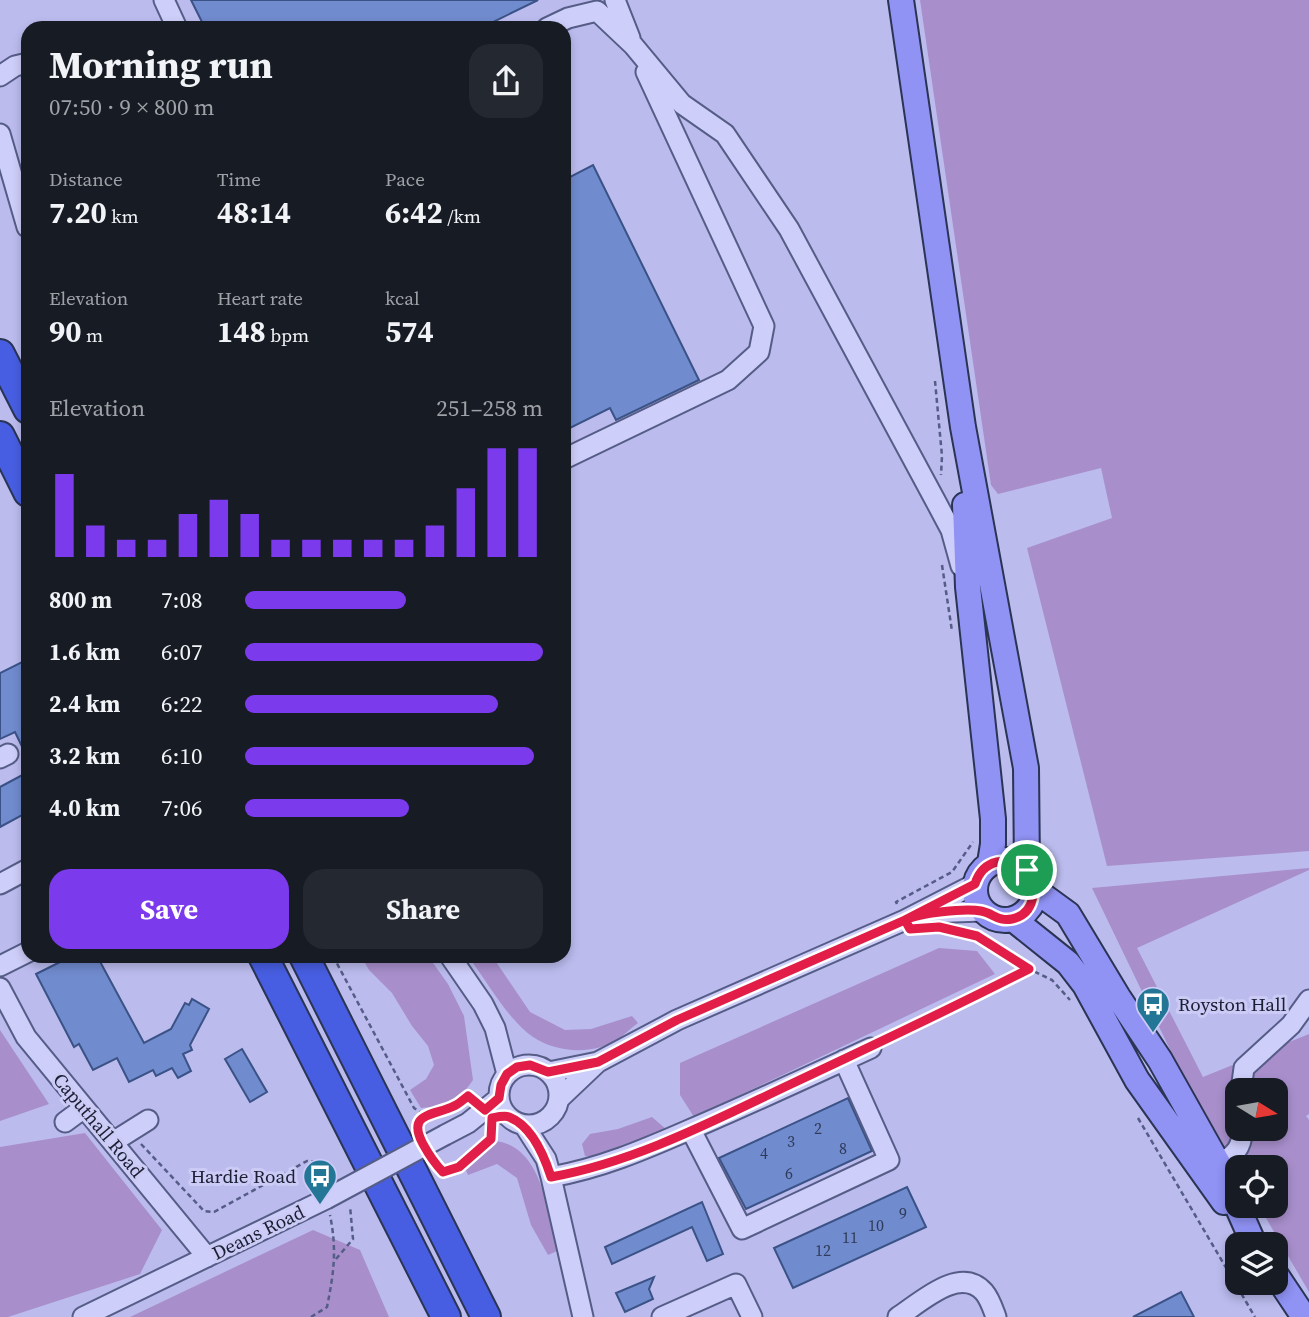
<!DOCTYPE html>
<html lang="en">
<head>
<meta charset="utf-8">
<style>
	body { margin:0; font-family:"Source Serif 4",serif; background:#242831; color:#f1f3f6; height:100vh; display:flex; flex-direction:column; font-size:26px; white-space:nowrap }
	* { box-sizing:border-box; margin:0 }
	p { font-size:23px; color:#9ea1a6 }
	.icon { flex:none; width:38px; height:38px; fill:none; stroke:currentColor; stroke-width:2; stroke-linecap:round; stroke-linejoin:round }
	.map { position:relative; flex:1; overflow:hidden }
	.sheet { position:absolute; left:21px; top:21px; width:550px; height:942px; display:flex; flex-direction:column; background:#171b24; border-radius:21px; box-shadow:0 4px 10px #0003 }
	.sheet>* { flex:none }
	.needle { width:46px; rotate:101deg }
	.controls { position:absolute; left:1225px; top:1078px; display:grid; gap:14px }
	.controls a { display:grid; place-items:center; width:63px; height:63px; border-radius:14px; background:#171b24; box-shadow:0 4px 10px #0003; font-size:35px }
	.pin { position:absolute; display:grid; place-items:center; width:60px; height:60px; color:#fff; margin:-30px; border:4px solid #fff; border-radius:50%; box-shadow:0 2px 7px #0007 }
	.round { display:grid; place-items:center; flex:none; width:74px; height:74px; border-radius:21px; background:#242831 }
	.summary { display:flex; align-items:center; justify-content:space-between; height:119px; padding:0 28px }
	h1 { font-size:38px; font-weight:700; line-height:52px }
	.stats { display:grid; grid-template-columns:repeat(3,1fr); gap:10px; height:119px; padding:7px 28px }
	.stats div { display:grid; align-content:center }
	.stats b { font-size:30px; font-weight:700 }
	.stats small { font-size:19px; font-weight:400 }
	.stats p { font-size:19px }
	.chart { height:196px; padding:14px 28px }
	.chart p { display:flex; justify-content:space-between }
	.chart svg { width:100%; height:126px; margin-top:7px; stroke:#7c3aed; stroke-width:6 }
	.cta { display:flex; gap:14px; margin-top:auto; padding:14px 28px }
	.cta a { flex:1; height:80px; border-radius:21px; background:#7c3aed; color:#fff; font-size:28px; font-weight:700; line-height:80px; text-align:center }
	.cta a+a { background:#242831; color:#f1f3f6 }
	ul { padding:0 28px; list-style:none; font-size:23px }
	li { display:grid; grid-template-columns:112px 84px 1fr; align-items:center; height:52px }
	li i { height:18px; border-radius:9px; background:#7c3aed }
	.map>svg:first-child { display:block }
	.green { fill:#a88fcc; fill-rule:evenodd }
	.building { fill:#708bce; stroke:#3a5285; stroke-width:2 }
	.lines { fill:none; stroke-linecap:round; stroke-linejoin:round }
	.minor-casing { stroke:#555d86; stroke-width:23 }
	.major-casing { stroke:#2a3453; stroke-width:28 }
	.highway-casing { stroke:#2a3453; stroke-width:32 }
	.path { stroke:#555d86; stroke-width:2.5; stroke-dasharray:5 3.5; stroke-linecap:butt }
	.minor { stroke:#cecefa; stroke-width:19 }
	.major { stroke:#9092f4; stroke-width:24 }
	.highway { stroke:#475ee2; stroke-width:28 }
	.minor-bridge-casing { stroke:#555d86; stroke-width:23; stroke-linecap:butt }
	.minor-bridge { stroke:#cecefa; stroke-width:19 }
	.route-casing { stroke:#fff; stroke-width:14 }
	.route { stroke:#e11d48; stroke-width:9 }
	.labels { text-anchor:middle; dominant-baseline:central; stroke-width:6; stroke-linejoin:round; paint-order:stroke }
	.number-label { font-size:16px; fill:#303b5a }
	.poi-label { font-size:19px; fill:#1a2034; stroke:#cbcbf6; text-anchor:start }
	.street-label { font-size:19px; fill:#1a2034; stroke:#cbcbf6 }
</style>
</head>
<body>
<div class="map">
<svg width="1309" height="1317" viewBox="0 0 1309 1317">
	<rect width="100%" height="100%" fill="#bbe"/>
	<path class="green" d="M920,0H1309V851L1107,866L1027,548L1112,518L1101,468L998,494L991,485Z
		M1309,868V870L1137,948L1203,1077L1309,1034V1114L1306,1116L1309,1120V1292L1259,1206H1276V1167L1237,1168L1178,1066L1092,888ZM1237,1090H1276V1129H1237Z
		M939,948L977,951L995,974L694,1117L680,1095V1063Z
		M361,956H428L448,984L464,1016L473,1080C456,1104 451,1106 421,1108L410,1090L426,1079L434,1065L428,1046L412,1026L392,993L369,970Z
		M468,956H492L530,1012L565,1030L591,1029L632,1016L638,1023C631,1028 624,1035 617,1040C592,1055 557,1053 533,1037C508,1020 486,980 468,956Z
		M0,1030L49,1104L0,1121Z
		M652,1117L667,1130L607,1156H585L582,1144L590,1134L618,1129Z
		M85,1133L162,1230L140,1274L8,1317H0V1147Z
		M496,1141C543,1147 548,1214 557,1251L548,1255L531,1225L517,1178L497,1164L468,1175L464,1166Z
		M313,1230L360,1250L389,1317H130Z"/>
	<path class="building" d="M191,0H538L481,28H205Z
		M593,165L699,380L616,420L610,408L564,431V180Z
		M28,659V759L15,732L0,739V673Z
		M28,772V812L0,827V787Z
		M72,956H97L144,1043L171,1029L185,1003L189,1005L192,999L209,1009L190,1045L192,1050L183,1054L191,1071L178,1078L172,1068L156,1076L153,1070L129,1082L117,1058L93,1070L79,1044L74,1047L36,974Z
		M242,1049L267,1092L250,1102L225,1059Z
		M848,1098L872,1151L746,1209L719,1158Z
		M907,1187L926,1227L793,1288L774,1248Z
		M702,1202L723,1254L707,1261L692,1227L612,1264L605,1247Z
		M654,1277L649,1289L653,1299L625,1312L616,1293Z
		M1181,1292L1194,1317H1133Z"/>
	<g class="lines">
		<g class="minor-casing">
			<path id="minor" d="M164,0L177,28
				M615,0L630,38
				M547,28L568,18L597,11L633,45L682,104L725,134L789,229L935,500L951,530L961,566
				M0,76L15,66L28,63
				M0,134L27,227
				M564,459L728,380L759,352L764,326L646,72
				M0,758L8,754
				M0,884L28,869
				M925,913L983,911
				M450,956L483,1004L495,1028L507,1074
				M0,966L28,952
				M0,988L26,1037L207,1257
				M499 1095a30 30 0 1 1 60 0a30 30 0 1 1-60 0Z
				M549,1072L598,1062
				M1241,1090L1244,1068L1291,1025L1309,1000
				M559,1099L598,1062L677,1020L905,920L975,884
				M65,1122L84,1108
				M524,1125L546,1159L551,1177L583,1317
				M691,1130L742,1229L889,1160L844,1060
				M445,1135L468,1123L499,1098
				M113,1142L148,1120
				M1219,1165C1234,1155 1243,1148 1242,1129
				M551,1177C601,1168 643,1150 689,1130C750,1104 810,1076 871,1048
				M83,1317L326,1199
				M662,1317L736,1284L752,1317
				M898,1317C921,1302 960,1265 984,1292C990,1299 993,1309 996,1317"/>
		</g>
		<g class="major-casing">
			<path id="major" d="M901,0L963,427L1026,768L1027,870
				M965,505L968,587L993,819V844L990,863
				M975 890a30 30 0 1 1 60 0a30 30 0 1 1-60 0Z
				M1035,890L1068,914L1118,997L1160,1060L1219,1165L1253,1242
				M1013,919L1068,963L1085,985L1137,1080L1224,1202
				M1276,1275L1304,1317"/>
		</g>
		<g class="highway-casing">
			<path id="highway" d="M0,354L28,409
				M0,436L28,492
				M263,956L446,1317
				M304,956L486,1317"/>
		</g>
		<path class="path" d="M935,381L942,456L941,475
			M942,565L952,631
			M897,904L896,902L952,872L973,842
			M952,930L977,936L1029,969L1052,980L1070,1000
			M333,956L414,1108L424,1115L419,1122L418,1131
			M887,1040L1028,970
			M424,1115L456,1106L468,1096L471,1098
			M1138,1118L1255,1317
			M141,1144L204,1211L214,1212L307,1161L323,1162L335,1174
			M433,1161L443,1172L459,1167L491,1139L492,1125
			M336,1259L353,1239L350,1206
			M311,1317L327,1307C334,1272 337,1250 330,1215"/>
		<use href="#minor" class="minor"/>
		<use href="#major" class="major"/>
		<use href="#highway" class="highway"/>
		<g class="minor-bridge-casing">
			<path id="minor-bridge" d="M326,1199L445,1135"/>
		</g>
		<use href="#minor-bridge" class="minor-bridge"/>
	</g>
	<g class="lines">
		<g class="route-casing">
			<path id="route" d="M1027,870C1008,855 983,859 975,884L905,920L677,1020L598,1062L548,1072L530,1065L517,1067L507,1074L501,1085L499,1098L485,1110L468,1096C464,1099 459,1104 454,1106C434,1116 406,1112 423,1144C429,1155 434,1163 443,1172L459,1167L491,1139L492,1118C497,1117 505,1115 509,1117C532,1126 544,1155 551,1177C635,1162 713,1121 789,1085C870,1047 950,1009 1029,969L977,936L939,927L910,929L905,920C919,913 965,908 981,911C993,913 998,922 1012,919C1035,914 1038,888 1027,870"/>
		</g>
		<use href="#route" class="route"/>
	</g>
	<defs>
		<g id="bus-pin" transform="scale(1.75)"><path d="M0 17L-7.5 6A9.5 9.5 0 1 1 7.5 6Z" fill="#237696" stroke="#cbcbf6"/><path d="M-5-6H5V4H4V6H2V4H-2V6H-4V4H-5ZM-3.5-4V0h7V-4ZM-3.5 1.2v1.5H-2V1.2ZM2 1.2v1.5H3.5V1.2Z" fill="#fff"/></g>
	</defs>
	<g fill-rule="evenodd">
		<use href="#bus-pin" x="1153" y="1004"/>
		<use href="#bus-pin" x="320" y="1176"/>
	</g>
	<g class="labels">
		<g class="number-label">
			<text x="818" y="1128">2</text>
			<text x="791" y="1141">3</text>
			<text x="843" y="1148">8</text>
			<text x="764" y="1153">4</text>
			<text x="789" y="1173">6</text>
			<text x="903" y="1213">9</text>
			<text x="876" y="1225">10</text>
			<text x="850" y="1237">11</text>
			<text x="823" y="1250">12</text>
		</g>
		<g class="poi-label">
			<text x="1178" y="1004">Royston Hall</text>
			<text x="296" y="1176" text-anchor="end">Hardie Road</text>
		</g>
		<g class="street-label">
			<text transform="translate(99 1125) rotate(50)">Caputhall Road</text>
			<text transform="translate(258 1232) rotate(-26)">Deans Road</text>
		</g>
	</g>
</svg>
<div class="controls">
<a><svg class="needle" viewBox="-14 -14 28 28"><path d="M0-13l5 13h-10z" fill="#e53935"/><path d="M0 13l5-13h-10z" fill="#9ea1a6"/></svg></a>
<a><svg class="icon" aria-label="locate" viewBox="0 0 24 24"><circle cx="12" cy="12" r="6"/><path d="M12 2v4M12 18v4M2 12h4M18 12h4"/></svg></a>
<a><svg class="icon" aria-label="layers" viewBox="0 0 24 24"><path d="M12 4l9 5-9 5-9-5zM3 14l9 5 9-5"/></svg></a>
</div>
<div class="pin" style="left:1027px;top:870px;background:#1e9e55"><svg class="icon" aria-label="arrive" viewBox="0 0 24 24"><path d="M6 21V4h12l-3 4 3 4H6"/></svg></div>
<section class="sheet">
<div class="summary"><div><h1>Morning run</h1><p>07:50 · 9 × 800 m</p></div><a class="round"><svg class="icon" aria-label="share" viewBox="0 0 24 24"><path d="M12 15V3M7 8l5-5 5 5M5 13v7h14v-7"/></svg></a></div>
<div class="stats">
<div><p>Distance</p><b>7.20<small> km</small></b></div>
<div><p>Time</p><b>48:14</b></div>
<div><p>Pace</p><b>6:42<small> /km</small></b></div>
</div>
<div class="stats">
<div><p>Elevation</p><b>90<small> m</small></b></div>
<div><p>Heart rate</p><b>148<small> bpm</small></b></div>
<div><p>kcal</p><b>574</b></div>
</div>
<div class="chart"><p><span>Elevation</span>251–258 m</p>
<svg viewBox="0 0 160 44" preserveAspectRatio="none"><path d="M5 44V15M15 44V33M25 44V38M35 44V38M45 44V29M55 44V24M65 44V29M75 44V38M85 44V38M95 44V38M105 44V38M115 44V38M125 44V33M135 44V20M145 44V6M155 44V6"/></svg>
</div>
<ul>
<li><b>800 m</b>7:08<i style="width:54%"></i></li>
<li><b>1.6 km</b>6:07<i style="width:100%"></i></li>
<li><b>2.4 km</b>6:22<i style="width:85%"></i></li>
<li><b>3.2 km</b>6:10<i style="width:97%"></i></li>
<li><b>4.0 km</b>7:06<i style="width:55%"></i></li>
</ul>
<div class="cta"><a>Save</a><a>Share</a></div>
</section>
</div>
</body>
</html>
